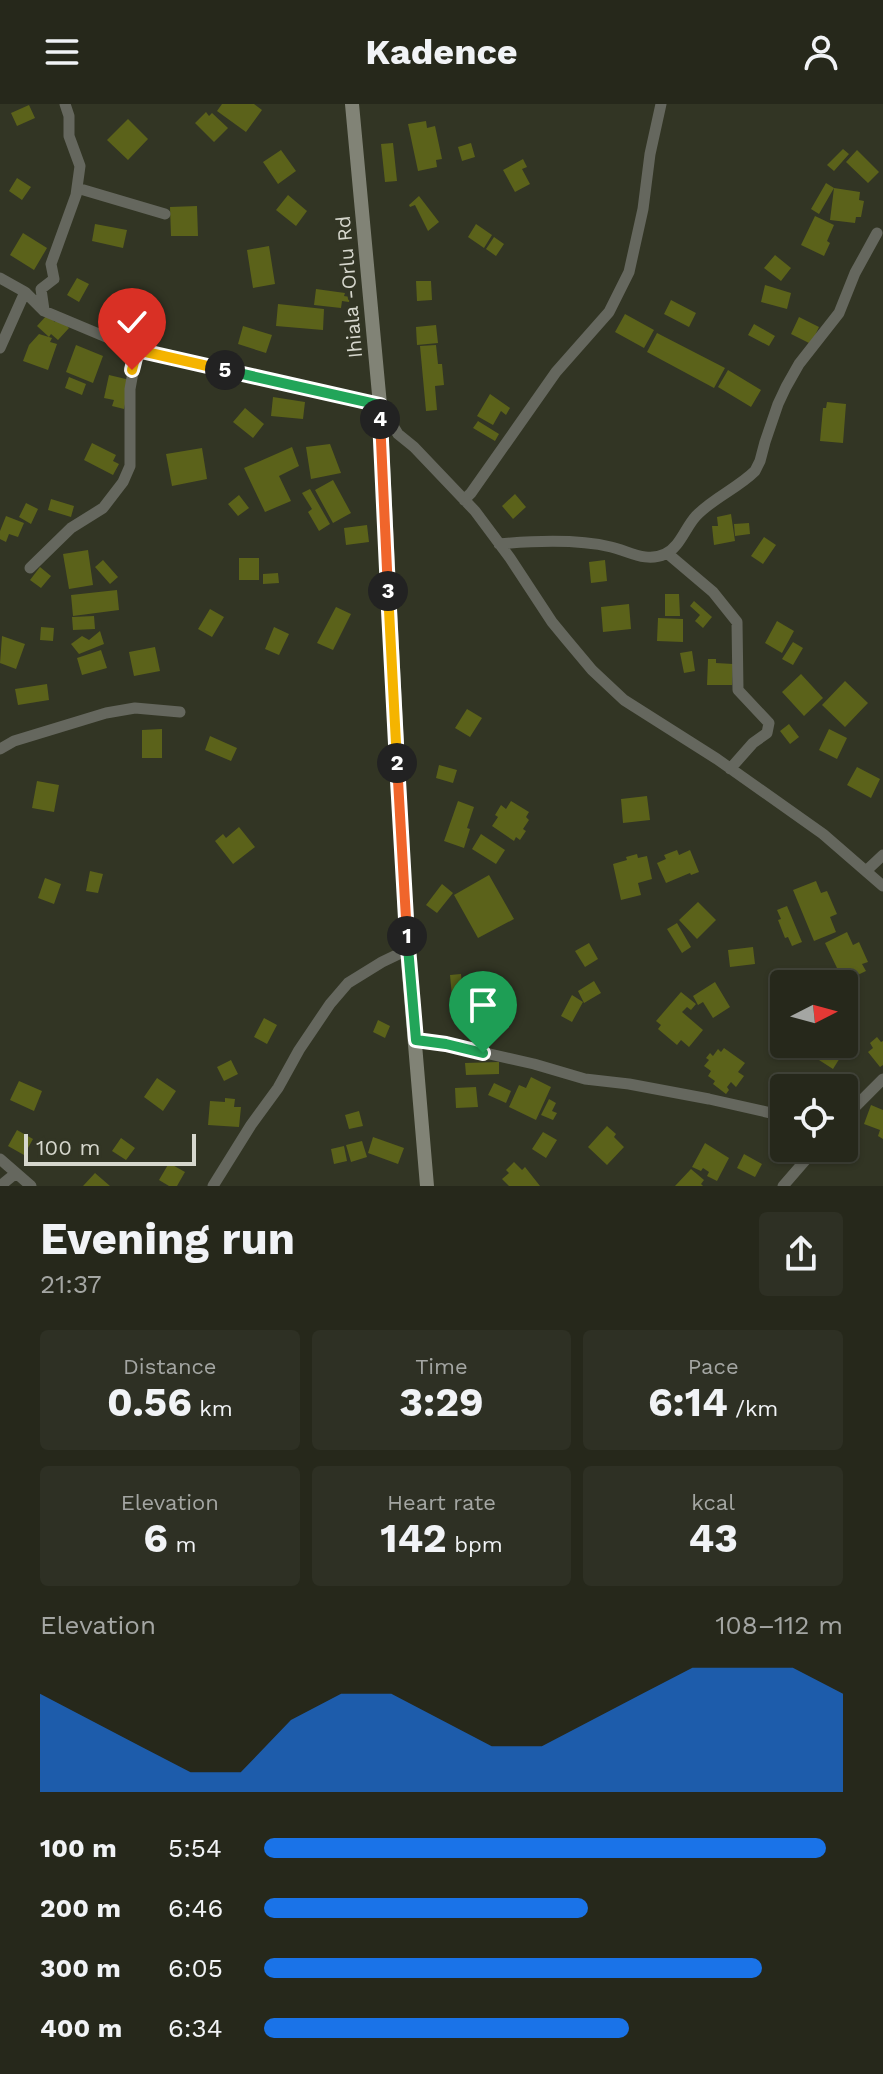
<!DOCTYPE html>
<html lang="en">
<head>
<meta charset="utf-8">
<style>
	body { margin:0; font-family:"Work Sans",sans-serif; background:#2e3024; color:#f1f3f6; height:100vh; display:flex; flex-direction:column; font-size:30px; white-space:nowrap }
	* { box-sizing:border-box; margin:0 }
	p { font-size:26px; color:#a4a6a3 }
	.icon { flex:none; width:44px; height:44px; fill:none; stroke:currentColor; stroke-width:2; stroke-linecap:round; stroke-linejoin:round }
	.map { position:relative; height:1082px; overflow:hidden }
	.panel { display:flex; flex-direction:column; background:#26281b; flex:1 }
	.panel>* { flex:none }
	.needle { width:52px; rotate:84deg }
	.tools { position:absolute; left:770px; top:866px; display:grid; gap:16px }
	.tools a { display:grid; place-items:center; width:88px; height:88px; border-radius:8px; background:#26281b; box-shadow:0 2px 6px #0004,0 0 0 2px #42443a; font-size:40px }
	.scale { position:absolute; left:24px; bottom:20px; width:172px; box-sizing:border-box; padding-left:8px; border:4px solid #d6d7cd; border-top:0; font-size:22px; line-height:28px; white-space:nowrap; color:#d6d7cd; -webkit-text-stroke:6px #323524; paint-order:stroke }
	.pin { position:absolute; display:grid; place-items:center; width:68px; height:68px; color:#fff; margin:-82px -34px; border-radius:50% 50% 50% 0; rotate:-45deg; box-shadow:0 0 8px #0007 }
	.pin .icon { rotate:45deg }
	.km { position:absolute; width:40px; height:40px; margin:-20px; border-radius:50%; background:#222; color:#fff; font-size:22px; line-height:40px; text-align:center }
	.round { display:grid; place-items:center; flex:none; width:84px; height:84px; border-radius:8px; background:#2e3024 }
	.summary { display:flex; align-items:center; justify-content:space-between; height:136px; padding:0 40px }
	h1 { font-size:44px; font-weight:700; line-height:60px }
	.metrics { display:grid; grid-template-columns:repeat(3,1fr); gap:12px; height:136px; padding:8px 40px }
	.metrics div { display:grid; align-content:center; border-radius:8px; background:#2e3024; text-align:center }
	.metrics b { font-size:40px; font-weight:700 }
	.metrics small { font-size:22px; font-weight:400 }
	.metrics p { font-size:22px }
	.chart { height:224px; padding:16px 40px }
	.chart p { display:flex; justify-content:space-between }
	.chart svg { width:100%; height:144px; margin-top:8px; fill:#1a73e8; opacity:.7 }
	ul { padding:0 40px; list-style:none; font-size:26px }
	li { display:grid; grid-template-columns:128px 96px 1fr; align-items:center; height:60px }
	li i { height:20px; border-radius:10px; background:#1a73e8 }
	header { display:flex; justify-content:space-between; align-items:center; height:104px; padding:0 40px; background:#26281b; font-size:36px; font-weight:700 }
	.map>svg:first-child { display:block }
	.building { fill:#5b621a }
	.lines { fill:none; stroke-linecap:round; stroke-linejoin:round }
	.street { stroke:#65675e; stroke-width:11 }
	.secondary { stroke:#818376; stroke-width:14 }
	.split-1-casing { stroke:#fff; stroke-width:16 }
	.split-2-casing { stroke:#fff; stroke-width:16 }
	.split-3-casing { stroke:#fff; stroke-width:16 }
	.split-4-casing { stroke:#fff; stroke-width:16 }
	.split-5-casing { stroke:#fff; stroke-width:16 }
	.split-6-casing { stroke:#fff; stroke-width:16 }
	.split-1 { stroke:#22a559; stroke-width:10 }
	.split-2 { stroke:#f0652b; stroke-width:10 }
	.split-3 { stroke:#f5b400; stroke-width:10 }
	.split-4 { stroke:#f0652b; stroke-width:10 }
	.split-5 { stroke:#22a559; stroke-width:10 }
	.split-6 { stroke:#f5b400; stroke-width:10 }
	.labels { text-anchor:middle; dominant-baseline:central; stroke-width:6; stroke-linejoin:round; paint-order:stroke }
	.street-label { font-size:20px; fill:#d6d7cd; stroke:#323524 }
</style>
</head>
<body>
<header><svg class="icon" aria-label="menu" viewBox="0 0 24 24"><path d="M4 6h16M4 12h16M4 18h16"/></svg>Kadence<svg class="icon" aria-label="person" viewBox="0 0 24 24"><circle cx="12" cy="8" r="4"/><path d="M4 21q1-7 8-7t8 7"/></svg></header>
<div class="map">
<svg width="883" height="1082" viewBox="0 0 883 1082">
	<rect width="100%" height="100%" fill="#323524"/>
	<path class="building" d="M222,0H254L262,6L246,28L217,7Z
		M29,1L35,14L17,22L11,9Z
		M206,8L209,12L212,9L228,24L214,38L195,19Z
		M128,15L148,35L128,56L107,36Z
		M426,17L427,24L435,22L442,55L436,56L437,63L418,67L408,20Z
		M393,39L397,77L385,78L381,40Z
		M471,39L475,53L462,57L458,43Z
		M843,45L849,50L834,67L827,61Z
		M281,46L296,67L278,80L263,58Z
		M857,46L879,68L868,79L846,58Z
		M523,55L527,63L522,65L530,80L515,88L503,66Z
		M17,74L31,83L22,96L9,87Z
		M826,79L834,84L819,110L811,105Z
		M834,84L860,88L859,96L864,97L861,113H856L855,119L830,116Z
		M288,91L307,107L296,122L276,106Z
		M419,92L439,118L428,127L415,101L410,103L409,101Z
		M197,102L198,132H171L170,103Z
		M815,112L834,121L827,137L830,139L824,152L801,141Z
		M95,120L127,126L123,144L92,137Z
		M476,120L492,131L484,144L468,133Z
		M23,129L47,144L34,166L10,151Z
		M494,133L504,140L496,152L486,145Z
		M269,142L275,180L253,184L247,146Z
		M775,151L791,164L781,177L764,164Z
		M77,174L89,180L79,198L67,191Z
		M416,177H431L432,196L417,197Z
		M765,181L791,189L787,205L761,198Z
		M316,185L345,189L344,192L350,193L349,198L342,197L341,204L314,201Z
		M671,196L696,209L689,223L664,210Z
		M278,200L324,205L323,226L276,222Z
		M625,210L654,226L644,244L615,228Z
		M47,211L55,218L58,213L69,224L58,236L51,230L49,233L37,222Z
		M799,213L819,223L811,240L791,230Z
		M754,220L775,232L769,242L748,231Z
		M436,221L438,239L417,241L416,223Z
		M243,222L272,231L266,249L238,240Z
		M657,229L725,264L714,284L647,248Z
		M39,230L52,234L50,238L57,240L48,266L23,257L29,241Z
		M76,241L103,252L93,279L66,268Z
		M436,241L438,260H442L444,281L435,282L437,306L426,307L420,242Z
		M728,266L761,286L751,303L718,283Z
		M109,271L130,276L124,305L112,302L114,296L104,294Z
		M69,273L86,280L82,291L65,284Z
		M490,290L510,304L506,311L501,307L493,321L477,312Z
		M273,293L305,298L303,315L271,312Z
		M827,298L846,300L843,339L820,337L823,304H826Z
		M245,304L264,320L253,334L233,318Z
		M478,317L499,330L495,337L473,324Z
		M92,339L116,351L113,357L119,360L113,371L84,356Z
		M330,340L341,369L311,375L306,343Z
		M292,343L299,362L279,372L291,397L265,408L244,364Z
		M202,344L207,375L172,382L166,350Z
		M333,376L351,409L333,419L315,386Z
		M310,385L330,420L319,427L308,408L312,405L302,389Z
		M515,390L526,403L513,415L502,402Z
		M239,391L249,404L238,412L228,400Z
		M51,395L74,402L71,413L48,406Z
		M26,399L38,405L31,420L19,413Z
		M731,410L735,437L714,441L712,422H718L717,413Z
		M6,412L24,419L18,433L9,430L6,438L0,435V427Z
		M749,419L750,430L735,432L734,420Z
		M367,421L369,438L346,441L344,424Z
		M764,433L776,441L763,460L751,452Z
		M88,446L93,481L69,485L63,450Z
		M239,454H259V476H239Z
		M103,456L118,473L110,480L95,463Z
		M605,456L607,477L591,479L589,458Z
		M40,463L51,472L41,484L30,476Z
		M278,469L279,479L263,480V470Z
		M117,486L119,506L73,512L71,491Z
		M665,490H679L680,512H665Z
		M694,497L712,513L703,524L695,517L700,511L690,502Z
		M629,500L631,525L603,528L601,503Z
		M336,503L351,510L333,546L317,539Z
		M210,505L224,513L212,533L198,525Z
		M94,512L95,525L73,526L72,513Z
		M658,514L683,515V538L657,537Z
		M777,517L794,527L782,549L765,539Z
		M41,523L54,524L53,537L40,536Z
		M274,523L289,530L279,551L265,545Z
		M100,527L104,540L79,550L71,540L82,532L89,536Z
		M2,532L25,540L16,565L0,559Z
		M793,538L803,544L793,561L782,555Z
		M155,543L160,567L134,572L129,548Z
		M101,546L107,564L82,571L77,554Z
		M692,547L695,567L684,569L680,549Z
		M708,555H716V559L733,560L732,581H707Z
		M801,570L823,594L804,612L782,588Z
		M845,577L868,599L845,623L822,601Z
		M47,580L49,596L18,601L15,585Z
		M467,605L482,614L470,633L455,624Z
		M789,620L799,633L790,640L780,627Z
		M162,625V654H142V626Z
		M829,625L847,634L837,655L819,646Z
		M210,632L237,644L231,657L205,646Z
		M439,661L457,666L453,679L436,674Z
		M857,663L880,675L871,694L847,681Z
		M37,677L59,681L54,708L32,704Z
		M647,692L650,716L623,719L621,695Z
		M458,697L474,703L467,724L470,725L464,744L444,737Z
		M511,697L529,708L526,713L529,716L523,725L526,727L520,736L516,733L514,737L492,722L498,713L495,711L501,701L506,705Z
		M239,723L255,743L233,760L215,737L223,730L226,734Z
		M481,730L505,746L496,760L472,745Z
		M677,746L679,751L690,746L699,768L691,771L690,769L666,779L657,759L666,755L664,751Z
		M637,750L638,754L647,752L652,775L638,779L641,791L621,796L613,760L627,756L626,753Z
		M90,767L103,770L98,789L86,787Z
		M489,771L514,815L478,834L454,791Z
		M45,774L61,780L54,800L38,794Z
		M816,777L821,789L827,787L837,810L830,813L836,828L814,837L793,786Z
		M442,780L453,789L437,809L426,801Z
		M698,798L716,816L697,835L679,816Z
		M787,802L802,838L792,842L788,833L785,834L778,816L781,815L777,806Z
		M677,819L691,843L682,849L667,825Z
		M847,828L853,841L859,838L868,858L862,860L866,867L839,880H813L811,870L823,864L826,870L837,864L825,839Z
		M589,839L598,855L585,863L575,847Z
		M753,843L755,860L730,863L728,846Z
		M461,870L464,901L453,902L450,871Z
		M594,877L601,889L584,899L578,887Z
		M715,878L730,903L713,914L703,898L698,901L693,892Z
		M681,888L696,900L691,906L687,903L682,908L703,926L689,943L681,936L677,941L658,925L661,921L656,917Z
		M572,891L583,898L572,918L561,912Z
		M264,914L277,921L267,940L254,933Z
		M378,916L390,922L385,934L373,928Z
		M877,933L881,938L883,937V961L880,963L868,948L873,944L870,939Z
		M844,939L848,941L833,965L819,956L829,940Z
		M724,944L745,959L738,968L744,972L736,983L731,978L727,983L729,986L726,990L713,980L715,977L708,972L711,967L704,962L709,956L706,954L710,949L713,952L718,945L721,948Z
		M231,956L238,970L224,977L217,963Z
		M499,958V970L466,971L465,959Z
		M531,973L551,983L536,1016L509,1003L519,981L526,984Z
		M157,974L176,987L163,1007L144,993Z
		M19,977L42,987L34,1007L10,996Z
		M494,979L511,987L506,999L488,991Z
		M476,983L478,1003L456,1004L455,984Z
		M225,994L235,995L234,1003H241L239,1023L208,1021L210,997L225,998Z
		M549,995L556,999L552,1007L557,1009L553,1016L541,1011Z
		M871,1001L883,1006V1035L878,1032L880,1026L864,1020Z
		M359,1007L363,1022L349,1025L345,1011Z
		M607,1022L616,1030L614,1033L624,1043L607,1061L588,1043Z
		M17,1026L33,1035L24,1051L8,1042Z
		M543,1028L557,1036L546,1054L532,1045Z
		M373,1033L404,1044L398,1060L368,1049Z
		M121,1034L135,1044L126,1056L112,1047Z
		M362,1037L367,1053L351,1058L346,1041Z
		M705,1039L729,1054L717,1077L707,1072L709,1068L703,1064L701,1067L692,1063Z
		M344,1042L347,1057L334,1060L331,1045Z
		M744,1050L762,1060L755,1073L737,1064Z
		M514,1058L522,1066L525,1063L540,1082H509L502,1075L509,1069L506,1066Z
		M169,1059L185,1068L177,1082H169L159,1076Z
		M691,1065L704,1076L701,1080L703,1082H675Z
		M95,1069L110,1082H83Z"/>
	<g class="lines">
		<path class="street" d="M77,84L165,110
			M0,174L25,188L44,207L137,246L380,301L398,330L414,343L475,407L510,454L552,518L566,535L592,566L624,596L717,655L823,730L883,782
			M44,206L41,185L54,175L51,160L76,91L80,62L69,32V12L65,0
			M0,244L25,188
			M464,396L471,389L556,268L609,208L629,168L643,105L650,50L661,0
			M499,440C532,437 578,435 611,443C629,447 646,459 665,450C680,443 685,424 696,412C713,394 738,384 755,367L760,357L765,338L778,300L786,283L799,260L839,209L855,169L877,129
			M667,449L713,488L737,518L738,586L769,619L767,629L753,639L730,665
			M30,464L71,424L103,404L123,378L130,362V285L137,246
			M0,645L14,637L106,609L135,604L180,608
			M866,767L883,751
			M416,936L446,940L534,960L585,975L629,980L709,995L784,1012
			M844,1014L883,975
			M0,1055L31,1082
			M0,1082L16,1069
			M213,1082L251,1021L278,984L299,946L330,900L348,879L382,858L407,846
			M783,1082L816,1044"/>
		<path class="secondary" d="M352,0L380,301L407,846L427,1082"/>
	</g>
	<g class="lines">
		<g class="split-1-casing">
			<path id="split-1" d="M407,832L416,936L446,940L483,949"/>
		</g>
		<g class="split-2-casing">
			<path id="split-2" d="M397,659L407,832"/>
		</g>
		<g class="split-3-casing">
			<path id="split-3" d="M388,487L397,659"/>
		</g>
		<g class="split-4-casing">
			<path id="split-4" d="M380,315L388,487"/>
		</g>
		<g class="split-5-casing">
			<path id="split-5" d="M225,266L380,301V315"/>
		</g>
		<g class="split-6-casing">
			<path id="split-6" d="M132,266L137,246L225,266"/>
		</g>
		<use href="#split-1" class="split-1"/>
		<use href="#split-2" class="split-2"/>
		<use href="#split-3" class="split-3"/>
		<use href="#split-4" class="split-4"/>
		<use href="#split-5" class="split-5"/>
		<use href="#split-6" class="split-6"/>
	</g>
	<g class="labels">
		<g class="street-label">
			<text transform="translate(349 183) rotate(-95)">Ihiala -Orlu Rd</text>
		</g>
	</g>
</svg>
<div class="tools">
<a><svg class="needle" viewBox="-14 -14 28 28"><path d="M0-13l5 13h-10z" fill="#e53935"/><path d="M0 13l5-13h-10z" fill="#a4a6a3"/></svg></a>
<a><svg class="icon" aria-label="locate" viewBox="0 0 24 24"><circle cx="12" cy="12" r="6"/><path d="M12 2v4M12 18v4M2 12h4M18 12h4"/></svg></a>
</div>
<div class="scale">100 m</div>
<div class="pin" style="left:483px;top:949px;background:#1e9e55"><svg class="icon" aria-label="arrive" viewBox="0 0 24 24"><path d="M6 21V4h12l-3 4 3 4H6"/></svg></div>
<div class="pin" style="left:132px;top:266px;background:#d93025"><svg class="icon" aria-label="check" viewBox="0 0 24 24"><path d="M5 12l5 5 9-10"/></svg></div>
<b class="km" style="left:407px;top:832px">1</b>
<b class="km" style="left:397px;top:659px">2</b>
<b class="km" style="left:388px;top:487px">3</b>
<b class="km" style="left:380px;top:315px">4</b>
<b class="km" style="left:225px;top:266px">5</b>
</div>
<section class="panel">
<div class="summary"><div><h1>Evening run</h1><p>21:37</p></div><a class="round"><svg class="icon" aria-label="share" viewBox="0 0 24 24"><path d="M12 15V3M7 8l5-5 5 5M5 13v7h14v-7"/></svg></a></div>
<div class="metrics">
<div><p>Distance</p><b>0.56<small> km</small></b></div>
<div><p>Time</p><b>3:29</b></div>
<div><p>Pace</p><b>6:14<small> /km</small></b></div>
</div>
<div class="metrics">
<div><p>Elevation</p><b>6<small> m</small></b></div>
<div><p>Heart rate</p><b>142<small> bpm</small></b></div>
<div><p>kcal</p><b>43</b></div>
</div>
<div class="chart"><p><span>Elevation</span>108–112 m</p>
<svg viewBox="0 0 160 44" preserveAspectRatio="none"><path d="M0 44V14L10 22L20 30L30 38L40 38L50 22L60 14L70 14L80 22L90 30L100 30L110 22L120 14L130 6L140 6L150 6L160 14V44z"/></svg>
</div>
<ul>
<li><b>100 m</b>5:54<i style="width:97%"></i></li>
<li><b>200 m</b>6:46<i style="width:56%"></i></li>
<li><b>300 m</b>6:05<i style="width:86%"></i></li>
<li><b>400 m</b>6:34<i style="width:63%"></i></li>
</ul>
</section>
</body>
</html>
